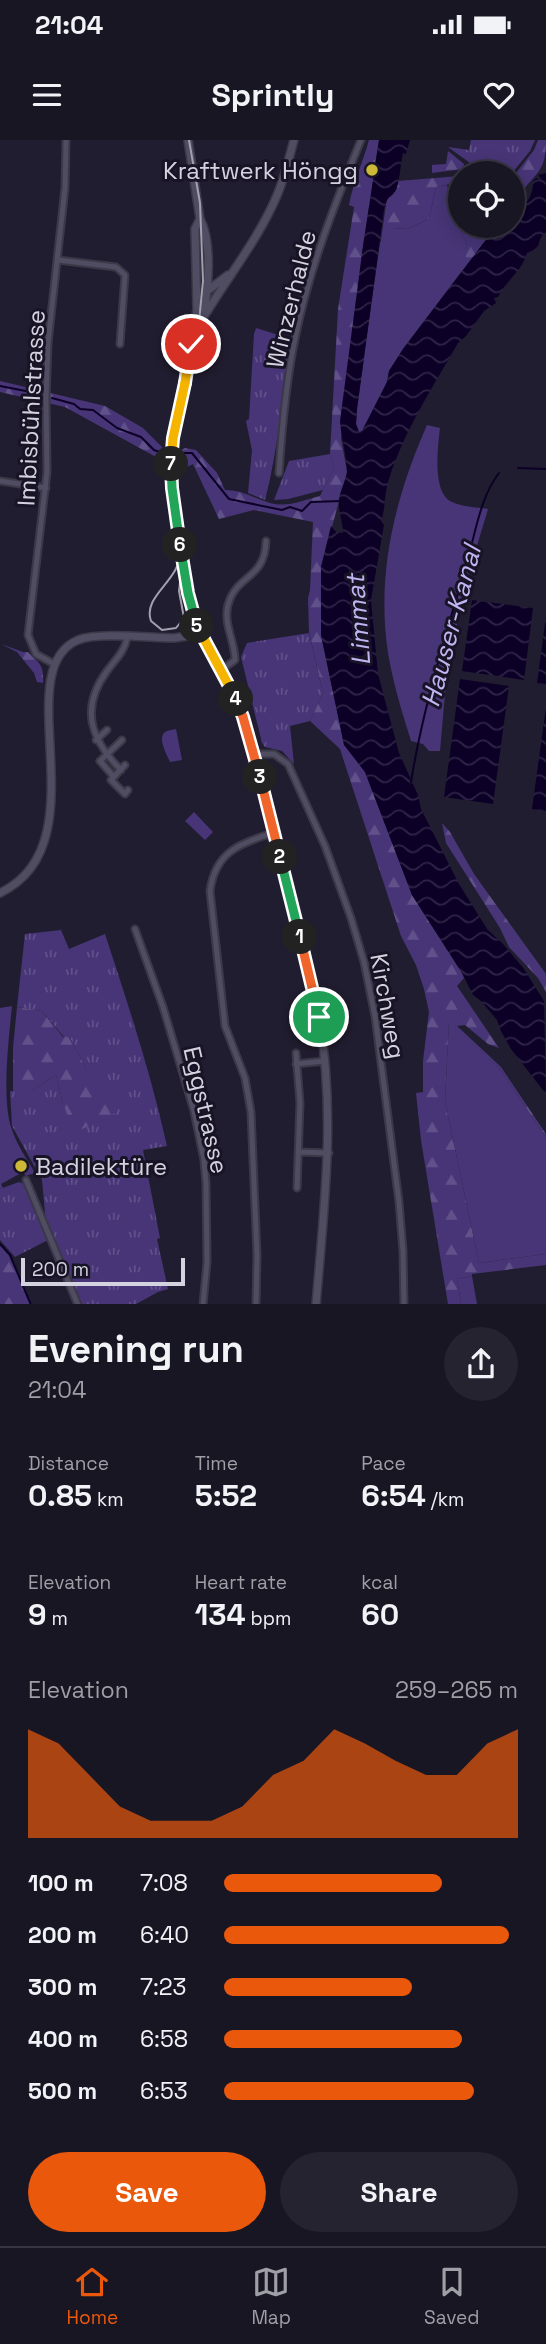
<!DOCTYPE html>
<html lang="en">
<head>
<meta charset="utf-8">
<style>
	body { margin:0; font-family:"Space Grotesk",sans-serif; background:#262331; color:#f1f3f6; height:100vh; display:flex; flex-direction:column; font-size:26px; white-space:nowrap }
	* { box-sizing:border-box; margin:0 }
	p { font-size:23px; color:#9f9fa6 }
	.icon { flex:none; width:38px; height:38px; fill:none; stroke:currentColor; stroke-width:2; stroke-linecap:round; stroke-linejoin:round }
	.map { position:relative; height:1164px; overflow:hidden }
	.panel { display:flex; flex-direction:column; background:#191624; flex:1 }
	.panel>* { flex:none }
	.controls { position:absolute; left:448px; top:21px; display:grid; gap:14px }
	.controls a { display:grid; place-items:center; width:77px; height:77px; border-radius:50%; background:#191624; box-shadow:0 4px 18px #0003,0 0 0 2px #373541; font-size:35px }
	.scale { position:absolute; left:21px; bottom:18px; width:164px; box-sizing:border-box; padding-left:7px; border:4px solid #d4d2df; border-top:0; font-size:19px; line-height:24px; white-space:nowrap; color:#d4d2df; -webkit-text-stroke:5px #181426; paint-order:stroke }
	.pin { position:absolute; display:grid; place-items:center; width:60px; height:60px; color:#fff; margin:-30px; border:4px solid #fff; border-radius:50%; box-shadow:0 2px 7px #0007 }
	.km { position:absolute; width:35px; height:35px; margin:-18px; border-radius:50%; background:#222; color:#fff; font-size:19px; line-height:35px; text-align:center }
	.round { display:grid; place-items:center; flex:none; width:74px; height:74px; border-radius:37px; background:#262331 }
	.overview { display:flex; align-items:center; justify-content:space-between; height:119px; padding:0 28px }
	h1 { font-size:38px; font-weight:600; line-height:52px }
	.figures { display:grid; grid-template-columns:repeat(3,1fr); gap:10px; height:119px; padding:7px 28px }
	.figures div { display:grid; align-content:center }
	.figures b { font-size:30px; font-weight:600 }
	.figures small { font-size:19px; font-weight:400 }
	.figures p { font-size:19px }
	.chart { height:196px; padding:14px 28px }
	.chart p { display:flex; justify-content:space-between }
	.chart svg { width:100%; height:126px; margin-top:7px; fill:#ea580c; opacity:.7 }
	.button { display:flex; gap:14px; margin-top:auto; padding:14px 28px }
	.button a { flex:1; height:80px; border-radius:42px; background:#ea580c; color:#fff; font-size:28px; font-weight:600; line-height:80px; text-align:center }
	.button a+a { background:#262331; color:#f1f3f6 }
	ul { padding:0 28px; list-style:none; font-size:23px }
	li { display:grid; grid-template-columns:112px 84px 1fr; align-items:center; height:52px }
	li i { height:18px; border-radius:9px; background:#ea580c }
	.status { display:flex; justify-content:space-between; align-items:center; height:49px; padding:0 35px; background:#191624; direction:ltr }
	.status svg { height:19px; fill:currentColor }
	header { display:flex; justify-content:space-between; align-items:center; height:91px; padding:0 28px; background:#191624; font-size:32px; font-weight:600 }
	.dock { display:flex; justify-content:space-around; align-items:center; height:98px; border-top:2px solid #373541; background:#191624; font-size:19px; color:#9f9fa6 }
	.dock a { display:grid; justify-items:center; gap:4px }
	.dock .selected { color:#ea580c }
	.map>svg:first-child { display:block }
	.grass { fill:url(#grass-tufts) }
	.forest { fill:url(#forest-firs) }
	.park { fill:#473577 }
	.water { fill:url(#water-waves) }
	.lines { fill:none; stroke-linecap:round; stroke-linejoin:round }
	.stream { stroke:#0c0027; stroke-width:2 }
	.street-casing { stroke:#3b3847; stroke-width:9 }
	.secondary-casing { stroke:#3b3847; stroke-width:10 }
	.street { stroke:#504c62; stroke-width:5 }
	.secondary { stroke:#504c62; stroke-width:7 }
	.tram { stroke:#a29fae; stroke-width:2 }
	.split-1-casing { stroke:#fff; stroke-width:14 }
	.split-2-casing { stroke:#fff; stroke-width:14 }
	.split-3-casing { stroke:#fff; stroke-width:14 }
	.split-4-casing { stroke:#fff; stroke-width:14 }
	.split-5-casing { stroke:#fff; stroke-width:14 }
	.split-6-casing { stroke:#fff; stroke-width:14 }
	.split-7-casing { stroke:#fff; stroke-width:14 }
	.split-8-casing { stroke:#fff; stroke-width:14 }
	.split-9-casing { stroke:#fff; stroke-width:14 }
	.split-1 { stroke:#f0652b; stroke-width:9 }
	.split-2 { stroke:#22a559; stroke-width:9 }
	.split-3 { stroke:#f0652b; stroke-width:9 }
	.split-4 { stroke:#f0652b; stroke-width:9 }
	.split-5 { stroke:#f5b400; stroke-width:9 }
	.split-6 { stroke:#22a559; stroke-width:9 }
	.split-7 { stroke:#22a559; stroke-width:9 }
	.split-8 { stroke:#f5b400; stroke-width:9 }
	.split-9 { stroke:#f5b400; stroke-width:9 }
	.poi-dot { fill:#ccb938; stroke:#181426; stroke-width:2.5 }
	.labels { text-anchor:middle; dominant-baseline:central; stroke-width:6; stroke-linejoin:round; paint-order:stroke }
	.poi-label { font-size:24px; fill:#d4d2df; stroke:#181426; text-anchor:end }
	.street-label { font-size:24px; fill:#d4d2df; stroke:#181426 }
	.water-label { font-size:26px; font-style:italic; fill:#c0b4f1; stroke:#181426 }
</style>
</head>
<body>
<div class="status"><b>21:04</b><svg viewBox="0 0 49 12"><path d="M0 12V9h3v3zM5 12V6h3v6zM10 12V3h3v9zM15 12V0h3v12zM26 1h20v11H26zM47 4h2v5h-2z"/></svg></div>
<header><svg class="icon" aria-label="menu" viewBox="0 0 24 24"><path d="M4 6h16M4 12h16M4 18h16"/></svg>Sprintly<svg class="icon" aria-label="heart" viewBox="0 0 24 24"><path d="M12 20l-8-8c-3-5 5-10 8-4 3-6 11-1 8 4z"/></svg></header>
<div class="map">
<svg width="546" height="1165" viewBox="0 0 546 1165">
	<defs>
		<pattern id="grass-tufts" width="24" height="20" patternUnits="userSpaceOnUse" patternTransform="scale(1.75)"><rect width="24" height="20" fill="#473577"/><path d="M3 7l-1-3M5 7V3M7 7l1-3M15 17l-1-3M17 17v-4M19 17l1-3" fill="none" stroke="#61518a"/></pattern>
		<pattern id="forest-firs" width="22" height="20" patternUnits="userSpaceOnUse" patternTransform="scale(1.75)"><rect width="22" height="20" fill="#473577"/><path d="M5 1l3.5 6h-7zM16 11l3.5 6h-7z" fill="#61518a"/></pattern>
		<pattern id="water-waves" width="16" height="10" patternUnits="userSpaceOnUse" patternTransform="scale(1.75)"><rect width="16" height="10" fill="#0c0027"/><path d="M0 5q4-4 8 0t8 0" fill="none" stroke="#2e2446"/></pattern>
	</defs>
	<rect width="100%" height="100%" fill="#211d30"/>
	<path class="grass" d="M471,0H535L530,11L512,33H484L448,7L469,10Z
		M256,188L291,199C282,253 279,307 265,360L248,353L252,310L246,281L249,279L254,194Z
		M330,314L334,328L323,350L288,359L274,360L289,321Z
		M309,493L323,553L310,581L290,586L294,624L282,611L265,607L262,603L241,517L247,503Z
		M61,790L69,809L105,794C128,864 151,934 167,1006L143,1010L160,1098L157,1099L168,1149L158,1152L136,1164H80L46,1084L42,1040L12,986L10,951L30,952L56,935L63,963L87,930L69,896L64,897L42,871L17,867L25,794Z
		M19,1042L25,1044L48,1100L15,1117L0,1100V1049Z"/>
	<path class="forest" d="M369,0H379L375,24L369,23L367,34L374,36L363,106L341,298L347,332L321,427V495L344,604L365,632L412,755L462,833L464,838L457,846L499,908L488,904L465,885L457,886L501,927L546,994V998L500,929L449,881L445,961L479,1123L546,1114V1125L472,1134V1136L457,1139L461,1164H448L421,1000L416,953L423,952V921L429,872L424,849L416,825L401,796L340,609L310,581L323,553L309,492L308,458L310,450L313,382L254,370L219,379L193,324L183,329L179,314L156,317L65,267L0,252V241L105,266L143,288L164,309L178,312L185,308L196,310L217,333L225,350C243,350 253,358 270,363C288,368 303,360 320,356L334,328L330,314L338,169L354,67L349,65C353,43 363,22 369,0Z
		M538,0H546C546,33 536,31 520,55L513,49V37L534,10Z
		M448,11L464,24L463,29L432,33V25L446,24Z
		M460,36V42L436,47L429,79L409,88L391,89L363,225L387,58L396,50L398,41Z
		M460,78V86H501L496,94L485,101L463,130L467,104L457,82Z
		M1,504L23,512H28C40,524 44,525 43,543L37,542L34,533L17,512Z
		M442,683L450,692L474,734L546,834V852L538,838L509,807L500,788L446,703Z
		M17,867L42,871L63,897L69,896L87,930L96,937L117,972L74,993L63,963L56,935L30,952H13V908Z
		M0,1105L9,1115L31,1164H0Z"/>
	<path class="park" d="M447,45L457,82L467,104L465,127L403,209L389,231L387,242L362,291L359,292L356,284L357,269L380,103L391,89L409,88L429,79L436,47Z
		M427,285L440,288C438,306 432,350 450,361C461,367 476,367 488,369L462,456L445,554L440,611H429L423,604L411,601C402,572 393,543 388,513C376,433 395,358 427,285Z
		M176,589L182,620L170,622C167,615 158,600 164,593C167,590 172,590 176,589Z
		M194,672L213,692L205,700L185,681Z
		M12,866C9,897 1,961 12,990C17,1005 27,1019 35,1033L26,1036L23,1032L1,1044L3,1048L0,1049V868Z
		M449,880L500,929L546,998V1114L479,1123L445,961Z
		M472,1136L477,1164H461L457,1139Z"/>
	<path class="water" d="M379,0H410L406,14L403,13C401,22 399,45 396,50C390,60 388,53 384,70L357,269L356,284L359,292L362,291L387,242L389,231L403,209L485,101L504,86H513V74L517,68L520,69C529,60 533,55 533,41L536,38L542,40L538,35L546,33V92C535,100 545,106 527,113C521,133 507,139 498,157L494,158L496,163L484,171L466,196L458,203C433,247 404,291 389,339C384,353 386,368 381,381L384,385L371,460L378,534L399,613L418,655L421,669L459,744L487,789L503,804L524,829L544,861L546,954L511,909L501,891L497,880L481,861L473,855L462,833L412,755L365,632L344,605L321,495V427L331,386L336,392L343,393C343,381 338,372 339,360C340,350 346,341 347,332C347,317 341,298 340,281L363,106Z
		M472,460L533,468L524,540L462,531Z
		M546,476V544L537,543Z
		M460,539L509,546L493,664L444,657Z
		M546,567V671L532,669Z"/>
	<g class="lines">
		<path class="stream" d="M0,246L41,254
			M52,258L74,264L80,269L93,270L117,288L141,297L154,310L163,313
			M178,313H192L229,359L282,370L290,367L302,371L311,362L341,361
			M518,328L546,329
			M411,642C423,567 447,492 468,418C476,390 481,356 499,333
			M0,1104L10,1115L31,1165"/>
		<g class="street-casing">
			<path id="street" d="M58,120L116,127L125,135L120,204
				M279,333C282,287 286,239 296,194C310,127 335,63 361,0
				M0,341L46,348
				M54,524L36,514L28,495L47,332L46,258L48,203L65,48L66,0
				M221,530L235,520C235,501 223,484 228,465C236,434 265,440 266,401
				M96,600L107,590
				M254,614H274L288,624L325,706L351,778L364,822L375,876L399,1062L403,1111L404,1165
				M125,625L111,640L125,654L128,650
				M121,630C90,599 80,568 107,531C115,520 125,511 127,498
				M114,637L100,621L122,600
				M135,789L163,867L194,971L204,1020L206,1043L207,1122L203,1165
				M296,913L300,963L297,1048
				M296,924L325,921
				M300,1012L329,1013
				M26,1040L78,1165
				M256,1165L257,1115L251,972L245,938L225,886L210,751C215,713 239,703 273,693"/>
		</g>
		<g class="secondary-casing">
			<path id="secondary" d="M188,0L200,79C216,109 206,183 192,214
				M200,79L195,89L197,169L189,221L173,298L172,348L184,430L199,491L231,550L243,577L319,877C336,975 324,1067 316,1165
				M207,151L228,135
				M205,175C229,135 260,97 278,53C285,36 289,18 294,0
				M0,753C103,704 6,530 78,500C99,492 150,498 174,498L187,496L199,491"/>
		</g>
		<use href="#street" class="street"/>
		<use href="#secondary" class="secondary"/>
		<path class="tram" d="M180,413C180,441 142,456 151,481L162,490L176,488L184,478L179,451L183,417L173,350L172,316L199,182L203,141L200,63L189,0"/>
	</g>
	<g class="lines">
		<g class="split-1-casing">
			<path id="split-1" d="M300,797L319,877"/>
		</g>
		<g class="split-2-casing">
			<path id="split-2" d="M280,717L300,797"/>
		</g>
		<g class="split-3-casing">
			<path id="split-3" d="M260,637L280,717"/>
		</g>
		<g class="split-4-casing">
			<path id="split-4" d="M236,559L243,577L260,637"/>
		</g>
		<g class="split-5-casing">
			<path id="split-5" d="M197,486L236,559"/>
		</g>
		<g class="split-6-casing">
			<path id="split-6" d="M180,405L188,453L197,486"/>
		</g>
		<g class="split-7-casing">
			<path id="split-7" d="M171,324L172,348L180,405"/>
		</g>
		<g class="split-8-casing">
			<path id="split-8" d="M171,324L173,298L185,243"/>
		</g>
		<g class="split-9-casing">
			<path id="split-9" d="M185,243L191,204"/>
		</g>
		<use href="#split-1" class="split-1"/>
		<use href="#split-2" class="split-2"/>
		<use href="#split-3" class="split-3"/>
		<use href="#split-4" class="split-4"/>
		<use href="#split-5" class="split-5"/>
		<use href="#split-6" class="split-6"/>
		<use href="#split-7" class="split-7"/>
		<use href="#split-8" class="split-8"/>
		<use href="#split-9" class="split-9"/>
	</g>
	<g class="poi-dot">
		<circle cx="372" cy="30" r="7"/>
		<circle cx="21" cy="1026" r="7"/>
	</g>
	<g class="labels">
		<g class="poi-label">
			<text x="358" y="30">Kraftwerk Höngg</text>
			<text x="35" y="1026" text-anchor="start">Badilektüre</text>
		</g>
		<g class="street-label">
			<text transform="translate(291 159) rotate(-76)">Winzerhalde</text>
			<text transform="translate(31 268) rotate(-87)">Imbisbühlstrasse</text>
			<text transform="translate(388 866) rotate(80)">Kirchweg</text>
			<text transform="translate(206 970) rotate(77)">Eggstrasse</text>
		</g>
		<g class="water-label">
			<text transform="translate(358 480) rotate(-94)">Limmat</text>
			<text transform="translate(451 486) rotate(-75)">Hauser-Kanal</text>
		</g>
	</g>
</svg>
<div class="controls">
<a><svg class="icon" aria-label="locate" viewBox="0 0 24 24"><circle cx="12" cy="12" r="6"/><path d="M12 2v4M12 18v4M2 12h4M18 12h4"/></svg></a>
</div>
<div class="scale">200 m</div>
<div class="pin" style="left:319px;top:877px;background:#1e9e55"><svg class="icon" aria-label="arrive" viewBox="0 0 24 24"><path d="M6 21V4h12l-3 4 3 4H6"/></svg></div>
<div class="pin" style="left:191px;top:204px;background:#d93025"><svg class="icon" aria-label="check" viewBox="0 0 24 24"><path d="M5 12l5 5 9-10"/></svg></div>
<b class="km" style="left:300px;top:797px">1</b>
<b class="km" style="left:280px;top:717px">2</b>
<b class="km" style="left:260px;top:637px">3</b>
<b class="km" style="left:236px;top:559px">4</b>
<b class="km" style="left:197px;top:486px">5</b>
<b class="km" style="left:180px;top:405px">6</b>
<b class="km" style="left:171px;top:324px">7</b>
</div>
<section class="panel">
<div class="overview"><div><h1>Evening run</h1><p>21:04</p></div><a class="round"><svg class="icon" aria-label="share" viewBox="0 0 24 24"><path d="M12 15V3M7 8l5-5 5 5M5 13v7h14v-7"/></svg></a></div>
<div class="figures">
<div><p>Distance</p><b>0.85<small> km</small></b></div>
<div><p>Time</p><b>5:52</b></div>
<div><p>Pace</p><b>6:54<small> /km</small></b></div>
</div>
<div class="figures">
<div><p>Elevation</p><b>9<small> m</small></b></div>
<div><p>Heart rate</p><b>134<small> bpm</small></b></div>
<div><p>kcal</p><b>60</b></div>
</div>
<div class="chart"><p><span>Elevation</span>259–265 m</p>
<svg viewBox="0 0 160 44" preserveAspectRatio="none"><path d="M0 44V6L10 11L20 22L30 33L40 38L50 38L60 38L70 33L80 22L90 17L100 6L110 11L120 17L130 22L140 22L150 11L160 6V44z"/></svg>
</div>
<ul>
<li><b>100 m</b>7:08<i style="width:74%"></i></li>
<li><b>200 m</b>6:40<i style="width:97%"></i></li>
<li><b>300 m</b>7:23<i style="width:64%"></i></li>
<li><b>400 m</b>6:58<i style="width:81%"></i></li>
<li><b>500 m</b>6:53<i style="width:85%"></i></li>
</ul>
<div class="button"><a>Save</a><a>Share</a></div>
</section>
<nav class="dock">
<a class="selected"><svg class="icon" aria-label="home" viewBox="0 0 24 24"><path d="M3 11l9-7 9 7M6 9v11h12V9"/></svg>Home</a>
<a><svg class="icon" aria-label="map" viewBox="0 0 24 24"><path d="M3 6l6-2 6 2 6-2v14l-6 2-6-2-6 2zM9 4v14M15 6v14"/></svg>Map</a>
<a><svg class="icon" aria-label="saved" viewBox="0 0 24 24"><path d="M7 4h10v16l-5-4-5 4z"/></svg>Saved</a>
</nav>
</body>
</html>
